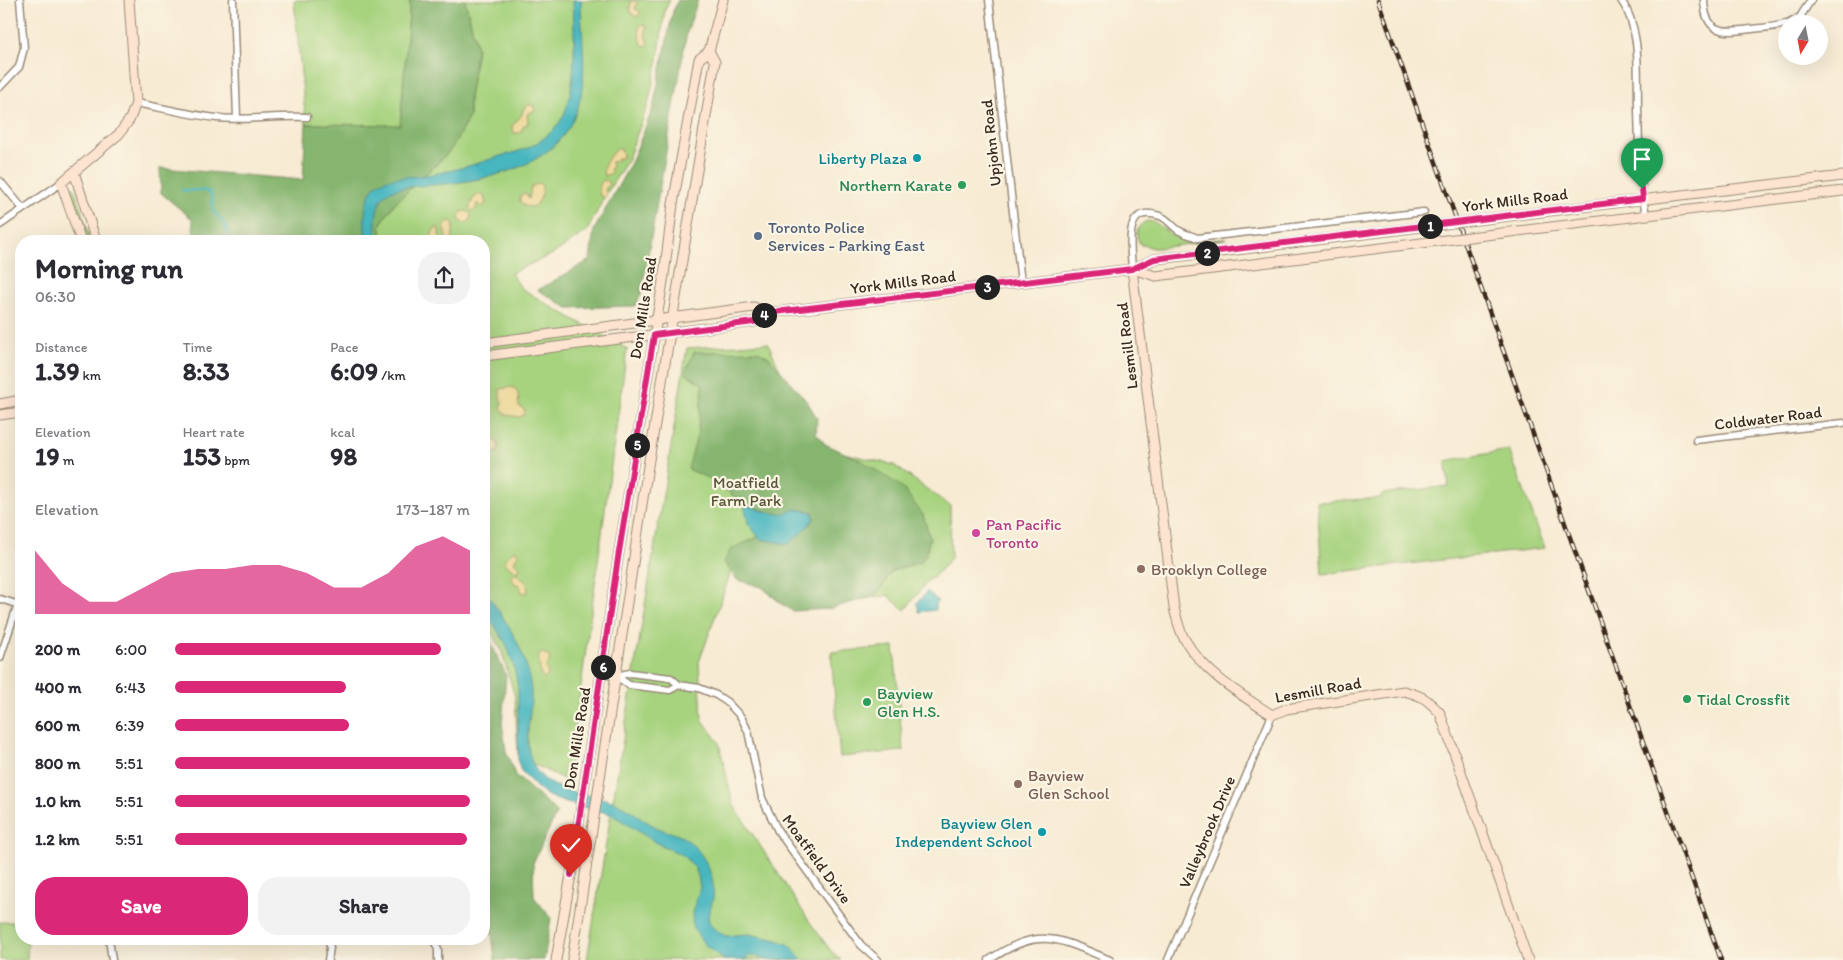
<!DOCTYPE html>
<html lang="en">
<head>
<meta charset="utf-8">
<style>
	body { margin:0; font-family:Itim,sans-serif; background:#f2f2f3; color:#2b2b33; height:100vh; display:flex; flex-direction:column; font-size:19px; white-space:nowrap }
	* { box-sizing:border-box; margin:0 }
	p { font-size:16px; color:#7c7c81 }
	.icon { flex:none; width:28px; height:28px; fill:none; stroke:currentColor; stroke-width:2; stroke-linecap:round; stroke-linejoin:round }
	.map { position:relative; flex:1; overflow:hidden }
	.drawer { position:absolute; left:15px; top:235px; width:475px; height:710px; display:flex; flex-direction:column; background:#fff; border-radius:20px; box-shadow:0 5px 20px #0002 }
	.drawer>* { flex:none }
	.needle { width:32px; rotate:190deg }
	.controls { position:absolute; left:1778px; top:15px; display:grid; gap:10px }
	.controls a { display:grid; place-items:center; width:50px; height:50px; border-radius:50%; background:#fff; box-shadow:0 5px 20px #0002; font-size:25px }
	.pin { position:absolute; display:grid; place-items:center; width:42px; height:42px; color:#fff; margin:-51px -21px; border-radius:50% 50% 50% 0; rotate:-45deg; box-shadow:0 0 5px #0007 }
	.pin .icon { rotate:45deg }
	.km { position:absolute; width:25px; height:25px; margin:-12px; border-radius:50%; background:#222; color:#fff; font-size:14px; line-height:25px; text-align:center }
	.round { display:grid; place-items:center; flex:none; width:52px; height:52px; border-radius:20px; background:#f2f2f3 }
	.head { display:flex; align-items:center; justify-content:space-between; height:85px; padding:0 20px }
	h1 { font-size:28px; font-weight:800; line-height:38px }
	.figures { display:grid; grid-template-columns:repeat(3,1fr); gap:8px; height:85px; padding:5px 20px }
	.figures div { display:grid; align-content:center }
	.figures b { font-size:25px; font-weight:800 }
	.figures small { font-size:14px; font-weight:400 }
	.figures p { font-size:14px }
	.chart { height:140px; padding:10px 20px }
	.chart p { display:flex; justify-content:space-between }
	.chart svg { width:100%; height:90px; margin-top:5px; fill:#db2777; opacity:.7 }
	.button { display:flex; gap:10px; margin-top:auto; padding:10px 20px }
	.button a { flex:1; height:58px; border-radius:20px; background:#db2777; color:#fff; font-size:20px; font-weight:800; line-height:58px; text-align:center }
	.button a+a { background:#f2f2f3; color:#2b2b33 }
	ul { padding:0 20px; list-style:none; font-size:16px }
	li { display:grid; grid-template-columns:80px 60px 1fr; align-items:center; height:38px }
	li i { height:12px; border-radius:6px; background:#db2777 }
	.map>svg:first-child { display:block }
	.green { fill:#a7d37f; stroke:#717e4e }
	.forest { fill:#85b56e; stroke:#607046 }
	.sand { fill:#eeda9e; stroke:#94825e }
	.water { fill:#47b6bf; stroke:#41706e }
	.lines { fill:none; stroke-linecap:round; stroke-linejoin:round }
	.stream { stroke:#47b6bf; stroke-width:2.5 }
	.street-casing { stroke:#998a78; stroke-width:9 }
	.secondary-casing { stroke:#998a78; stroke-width:11 }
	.street { stroke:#fff; stroke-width:6 }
	.secondary { stroke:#fde4d1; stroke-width:9 }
	.rail-casing { stroke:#3b2a1e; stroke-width:4.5 }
	.rail { stroke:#fcf5e5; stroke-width:2.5; stroke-dasharray:8; stroke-linecap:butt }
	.secondary-bridge-casing { stroke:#998a78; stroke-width:11; stroke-linecap:butt }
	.secondary-bridge { stroke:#fde4d1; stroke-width:9 }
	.route-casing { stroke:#fff; stroke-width:10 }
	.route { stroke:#db2777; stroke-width:6 }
	.culture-dot { fill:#0f9aa8; stroke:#fcf5e5; stroke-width:2 }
	.leisure-dot { fill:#2e9e5b; stroke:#fcf5e5; stroke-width:2 }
	.service-dot { fill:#5c6f8a; stroke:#fcf5e5; stroke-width:2 }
	.hotel-dot { fill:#d1479c; stroke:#fcf5e5; stroke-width:2 }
	.education-dot { fill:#8d6e63; stroke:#fcf5e5; stroke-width:2 }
	.labels { text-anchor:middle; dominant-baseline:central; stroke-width:4.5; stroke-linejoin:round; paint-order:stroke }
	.street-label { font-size:16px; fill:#3b2a1e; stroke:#fcf5e5 }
	.culture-label { font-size:16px; fill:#0d838f; stroke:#fcf5e5; text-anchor:end }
	.leisure-label { font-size:16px; fill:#27864d; stroke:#fcf5e5; text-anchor:start }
	.service-label { font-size:16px; fill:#4e5e75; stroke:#fcf5e5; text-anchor:start }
	.park-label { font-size:16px; fill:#565436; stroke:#fcf5e5 }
	.hotel-label { font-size:16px; fill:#b23c85; stroke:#fcf5e5; text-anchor:start }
	.education-label { font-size:16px; fill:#785e54; stroke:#fcf5e5; text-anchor:start }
</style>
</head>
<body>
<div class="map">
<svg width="1843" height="960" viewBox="0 0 1843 960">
	<rect width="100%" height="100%" fill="#fcf5e5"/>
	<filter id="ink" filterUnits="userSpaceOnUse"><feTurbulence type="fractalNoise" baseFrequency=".02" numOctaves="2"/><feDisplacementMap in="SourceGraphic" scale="10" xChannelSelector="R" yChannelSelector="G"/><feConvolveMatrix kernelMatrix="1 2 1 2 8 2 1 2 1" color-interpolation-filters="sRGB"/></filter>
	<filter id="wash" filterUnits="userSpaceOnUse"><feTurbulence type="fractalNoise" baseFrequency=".0096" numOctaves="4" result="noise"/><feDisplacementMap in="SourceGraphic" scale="20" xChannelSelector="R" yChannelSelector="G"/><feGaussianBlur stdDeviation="1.12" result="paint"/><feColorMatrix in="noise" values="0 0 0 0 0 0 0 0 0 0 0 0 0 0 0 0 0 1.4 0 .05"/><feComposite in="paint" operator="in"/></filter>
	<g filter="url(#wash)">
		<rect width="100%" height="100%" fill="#f7ebd3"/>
		<path class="green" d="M294,0H410L401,126L306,124Z
			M465,0H670L665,10L658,60L648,105L627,161L605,196L587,231L553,254L511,273L521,288L550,306L627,349L568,781L518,757L515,697L501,649L484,621V241H383L380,225L394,204L447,154L453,146L469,117V98L477,48Z
			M72,187L74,188L91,241H86L69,189Z
			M1147,221C1160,221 1166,234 1178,238C1192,244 1210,240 1226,238V239L1159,248H1152L1143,244L1142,246C1134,237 1135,226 1147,221Z
			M768,343L814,446L894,465L950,506L951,558L932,579L930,578L905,610L889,597L890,595L845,602L785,607L755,581L731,572L699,662L702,719L719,743L733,804L809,921L831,951L841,960H587L687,348Z
			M1509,450L1545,548L1322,574L1317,502L1380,498L1382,494L1449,486L1445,461Z
			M894,647L903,751L840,757L831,652Z
			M0,922H21V939H28L27,960H0Z"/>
		<path class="forest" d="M410,0H465L477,48L469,98V117L453,146L447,154L394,204L380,225L383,241H195L192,219L161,193L160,168L303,180L306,124L400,125Z
			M678,0H698L687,32L641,295L635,306L568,308L538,290L590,260L594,230L632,161L653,108L673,11Z
			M758,351L769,357L808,403L817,418L816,433L825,444L862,461L902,487L923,515L930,538L926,554L921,562L892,571L877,595L829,609L792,611L762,587L737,580L724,562L731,549L758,537L760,539L805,529L814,519L813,512L795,509L787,514L778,515L744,504L712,480L688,469L697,436L703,385L685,373L694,352Z
			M486,633L506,675L502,723L506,751L515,775L557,812L533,863L534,897L551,918L544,960H495L489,907L484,897V634Z"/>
		<path class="sand" d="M634,0L637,3L635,9L641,12L637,17L632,14C629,9 629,3 634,0Z
			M643,24L647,27L645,36L649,42L646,46L642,45L639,33V27Z
			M528,105H533L535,110L527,114L528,124L524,125L520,133H514L512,126L521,116L524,108Z
			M618,148L621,149V152L623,154L622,158H618L616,161L611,162L612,167L610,169L612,173L604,176C601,166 610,154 618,148Z
			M604,180L608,182L609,184L605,190L607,195L604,198L600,195C598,190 598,184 604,180Z
			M539,183L542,186C543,196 541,201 532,207L524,206L520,201V196L525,193L528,196L527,198L529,199L531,187Z
			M479,194L484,196L486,204L482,207L477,203L476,209L472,211L469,208L473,199Z
			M459 217a6 6 0 1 1 12 0a6 6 0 1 1-12 0Z
			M449,221L454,223L452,241L446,240C446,232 441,225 449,221Z
			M435,228H439V235L443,241H437L431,236Z
			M512,387C520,390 518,399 519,406L525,410L524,415L520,417L506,415L501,408L502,403L500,397V389Z
			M487,436L493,438L499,445L498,452L492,454L484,446V438Z
			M513,551H516L518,555L514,562L520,567L518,572L505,564V559Z
			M516,573L527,583L528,591L527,593L522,592L519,585L514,583L511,576Z
			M542,653L548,655L550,660L546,667L548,675L545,679L541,676C540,672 538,658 539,655Z"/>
		<path class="water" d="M573,0H581C581,42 592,89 569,127C543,171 480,181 434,185C421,186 396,186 386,194C374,205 375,227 377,241H366C364,227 363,198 375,186C387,175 404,178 419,176C446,173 474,165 500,156C511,153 523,151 533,145C543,140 555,130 561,120C578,91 574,33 573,0Z
			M744,504C762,510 778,519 795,509L813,512L814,519L805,529L789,544L760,539L748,523Z
			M484,590C506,621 528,651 531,691C532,714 523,741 532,762C546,796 589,791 617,803C631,809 642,820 656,827C666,832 678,833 687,840C705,853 718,880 712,903C710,910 706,916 710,924C713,929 721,933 725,936L749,934L777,940L790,945L802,960H766L759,957L749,956L745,960H724L705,945L693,928L692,913L700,888L698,876L694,866L682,855L655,842L611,814L563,802L548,796L537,788L521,771L518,762V688L514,667L506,644L496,628L484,614Z
			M927,591L938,601L935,605L936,610L919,612L917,603Z"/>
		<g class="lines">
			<path class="stream" d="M182,190C191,192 200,188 209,192L212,197L213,211L223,222L229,236V241"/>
		</g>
	</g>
	<g filter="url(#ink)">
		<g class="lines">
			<g class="street-casing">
				<path id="street" d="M233,0L237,118
					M989,0L1021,283
					M1621,0C1642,30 1637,73 1638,108C1639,144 1639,180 1646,215
					M1704,0C1705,34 1723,33 1751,29C1762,28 1775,27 1786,24
					M1788,24L1800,17L1811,0
					M0,87L19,67L24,48L20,0
					M136,103C163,108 190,115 217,118C247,121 277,115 307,117
					M0,181L23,209
					M0,225L61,183
					M1132,269C1131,248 1122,203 1160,216C1168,219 1172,226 1178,230C1184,234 1191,235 1197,238L1424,212
					M20,412L21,423
					M1696,440L1843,423
					M0,599L20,605
					M0,658L18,604
					M602,674L616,676L630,673L671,678L679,685L699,688L716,695L727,702L741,717L748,731L762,798L778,831L861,945L878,960
					M616,676L629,685L670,690L679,685
					M109,939L112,960
					M434,939L438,950V960
					M328,960L330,948L329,939
					M989,960C1040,926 1057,938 1110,960
					M1168,960L1272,715"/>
			</g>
			<g class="secondary-casing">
				<path id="secondary" d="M74,172L96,241
					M1614,203L1843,176
					M1502,233L1843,191
					M81,241L61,183L119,134L130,119L136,103L129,0
					M1132,269L1174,608C1177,619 1179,630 1185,640C1205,674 1240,694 1272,715L1286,709L1404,691C1423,696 1427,699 1440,713L1528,960
					M1132,269L1156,276L1229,267
					M484,343L754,307L767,313
					M484,356L754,322L767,313L1132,269L1155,259L1228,251
					M0,404L21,400
					M0,415L21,412
					M556,960L571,875L618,558L664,275L673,204L699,59L709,51
					M572,960L648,466L715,62L709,51L723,0"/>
			</g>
			<use href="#street" class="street"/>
			<use href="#secondary" class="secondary"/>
			<g class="rail-casing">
				<path id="rail" d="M1378,0L1721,960"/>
			</g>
			<use href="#rail" class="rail"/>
			<g class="secondary-bridge-casing">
				<path id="secondary-bridge" d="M1228,251L1614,203
					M1229,267L1502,233"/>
			</g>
			<use href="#secondary-bridge" class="secondary-bridge"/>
		</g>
	</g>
	<g class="lines" filter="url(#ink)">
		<g class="route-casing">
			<path id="route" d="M571,875L618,558L654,335L754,322L767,313L1132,269L1154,259L1643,199L1642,189"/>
		</g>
		<use href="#route" class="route"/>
	</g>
	<g class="culture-dot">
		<circle cx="917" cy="158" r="5"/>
		<circle cx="1042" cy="832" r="5"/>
	</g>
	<g class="leisure-dot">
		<circle cx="962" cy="185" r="5"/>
		<circle cx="1687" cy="699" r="5"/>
		<circle cx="867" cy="702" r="5"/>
	</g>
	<circle class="service-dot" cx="758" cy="236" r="5"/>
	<circle class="hotel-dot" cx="976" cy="533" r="5"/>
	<g class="education-dot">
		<circle cx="1141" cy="569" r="5"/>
		<circle cx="1018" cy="784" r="5"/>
	</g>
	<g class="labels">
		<g class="street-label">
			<text transform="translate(991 143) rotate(-96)">Upjohn Road</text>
			<text transform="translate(1515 200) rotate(-7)">York Mills Road</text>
			<text transform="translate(903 282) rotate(-7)">York Mills Road</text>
			<text transform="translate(643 308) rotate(-81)">Don Mills Road</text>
			<text transform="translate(1127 346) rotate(-97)">Lesmill Road</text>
			<text transform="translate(1768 418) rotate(-7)">Coldwater Road</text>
			<text transform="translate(1318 690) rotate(-10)">Lesmill Road</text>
			<text transform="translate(577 738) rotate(-81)">Don Mills Road</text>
			<text transform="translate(1207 832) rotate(-67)">Valleybrook Drive</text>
			<text transform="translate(817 859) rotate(54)">Moatfield Drive</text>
		</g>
		<g class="culture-label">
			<text x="907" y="158">Liberty Plaza</text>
			<text x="1032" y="823">Bayview Glen<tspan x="1032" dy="18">Independent School</tspan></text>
		</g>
		<g class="leisure-label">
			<text x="952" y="185" text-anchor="end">Northern Karate</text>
			<text x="877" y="693">Bayview<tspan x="877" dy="18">Glen H.S.</tspan></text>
			<text x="1697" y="699">Tidal Crossfit</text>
		</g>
		<g class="service-label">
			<text x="768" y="227">Toronto Police<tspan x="768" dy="18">Services - Parking East</tspan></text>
		</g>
		<g class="park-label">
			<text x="746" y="482">Moatfield<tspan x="746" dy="18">Farm Park</tspan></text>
		</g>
		<g class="hotel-label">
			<text x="986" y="524">Pan Pacific<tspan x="986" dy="18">Toronto</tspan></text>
		</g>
		<g class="education-label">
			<text x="1151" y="569">Brooklyn College</text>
			<text x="1028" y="775">Bayview<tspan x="1028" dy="18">Glen School</tspan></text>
		</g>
	</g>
</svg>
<div class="controls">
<a><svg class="needle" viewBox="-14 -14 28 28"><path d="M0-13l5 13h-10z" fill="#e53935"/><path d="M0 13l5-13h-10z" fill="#7c7c81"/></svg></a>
</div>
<div class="pin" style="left:1642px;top:189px;background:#1e9e55"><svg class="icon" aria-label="arrive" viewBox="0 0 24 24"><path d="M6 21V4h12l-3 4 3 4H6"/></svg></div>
<div class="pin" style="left:571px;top:875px;background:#d93025"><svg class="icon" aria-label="check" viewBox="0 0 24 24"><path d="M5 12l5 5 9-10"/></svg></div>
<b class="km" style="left:1430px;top:226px">1</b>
<b class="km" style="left:1207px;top:253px">2</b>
<b class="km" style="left:987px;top:287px">3</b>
<b class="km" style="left:764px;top:315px">4</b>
<b class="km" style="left:637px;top:445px">5</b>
<b class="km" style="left:603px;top:667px">6</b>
<section class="drawer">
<div class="head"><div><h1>Morning run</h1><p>06:30</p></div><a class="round"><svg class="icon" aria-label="share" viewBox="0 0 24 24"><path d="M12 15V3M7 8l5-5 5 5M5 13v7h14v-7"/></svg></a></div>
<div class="figures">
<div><p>Distance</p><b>1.39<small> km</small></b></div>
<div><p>Time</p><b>8:33</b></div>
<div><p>Pace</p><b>6:09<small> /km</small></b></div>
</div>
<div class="figures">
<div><p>Elevation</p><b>19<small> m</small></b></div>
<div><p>Heart rate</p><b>153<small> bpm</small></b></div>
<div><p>kcal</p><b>98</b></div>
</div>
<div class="chart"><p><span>Elevation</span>173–187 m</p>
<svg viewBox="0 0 160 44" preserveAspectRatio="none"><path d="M0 44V13L10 29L20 38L30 38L40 31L50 24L60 22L70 22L80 20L90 20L100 24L110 31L120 31L130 24L140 11L150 6L160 13V44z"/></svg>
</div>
<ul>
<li><b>200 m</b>6:00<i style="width:90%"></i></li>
<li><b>400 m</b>6:43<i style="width:58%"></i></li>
<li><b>600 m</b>6:39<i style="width:59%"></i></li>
<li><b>800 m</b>5:51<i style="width:100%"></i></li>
<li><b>1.0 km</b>5:51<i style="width:100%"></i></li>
<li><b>1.2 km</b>5:51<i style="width:99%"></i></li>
</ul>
<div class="button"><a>Save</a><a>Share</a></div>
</section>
</div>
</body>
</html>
